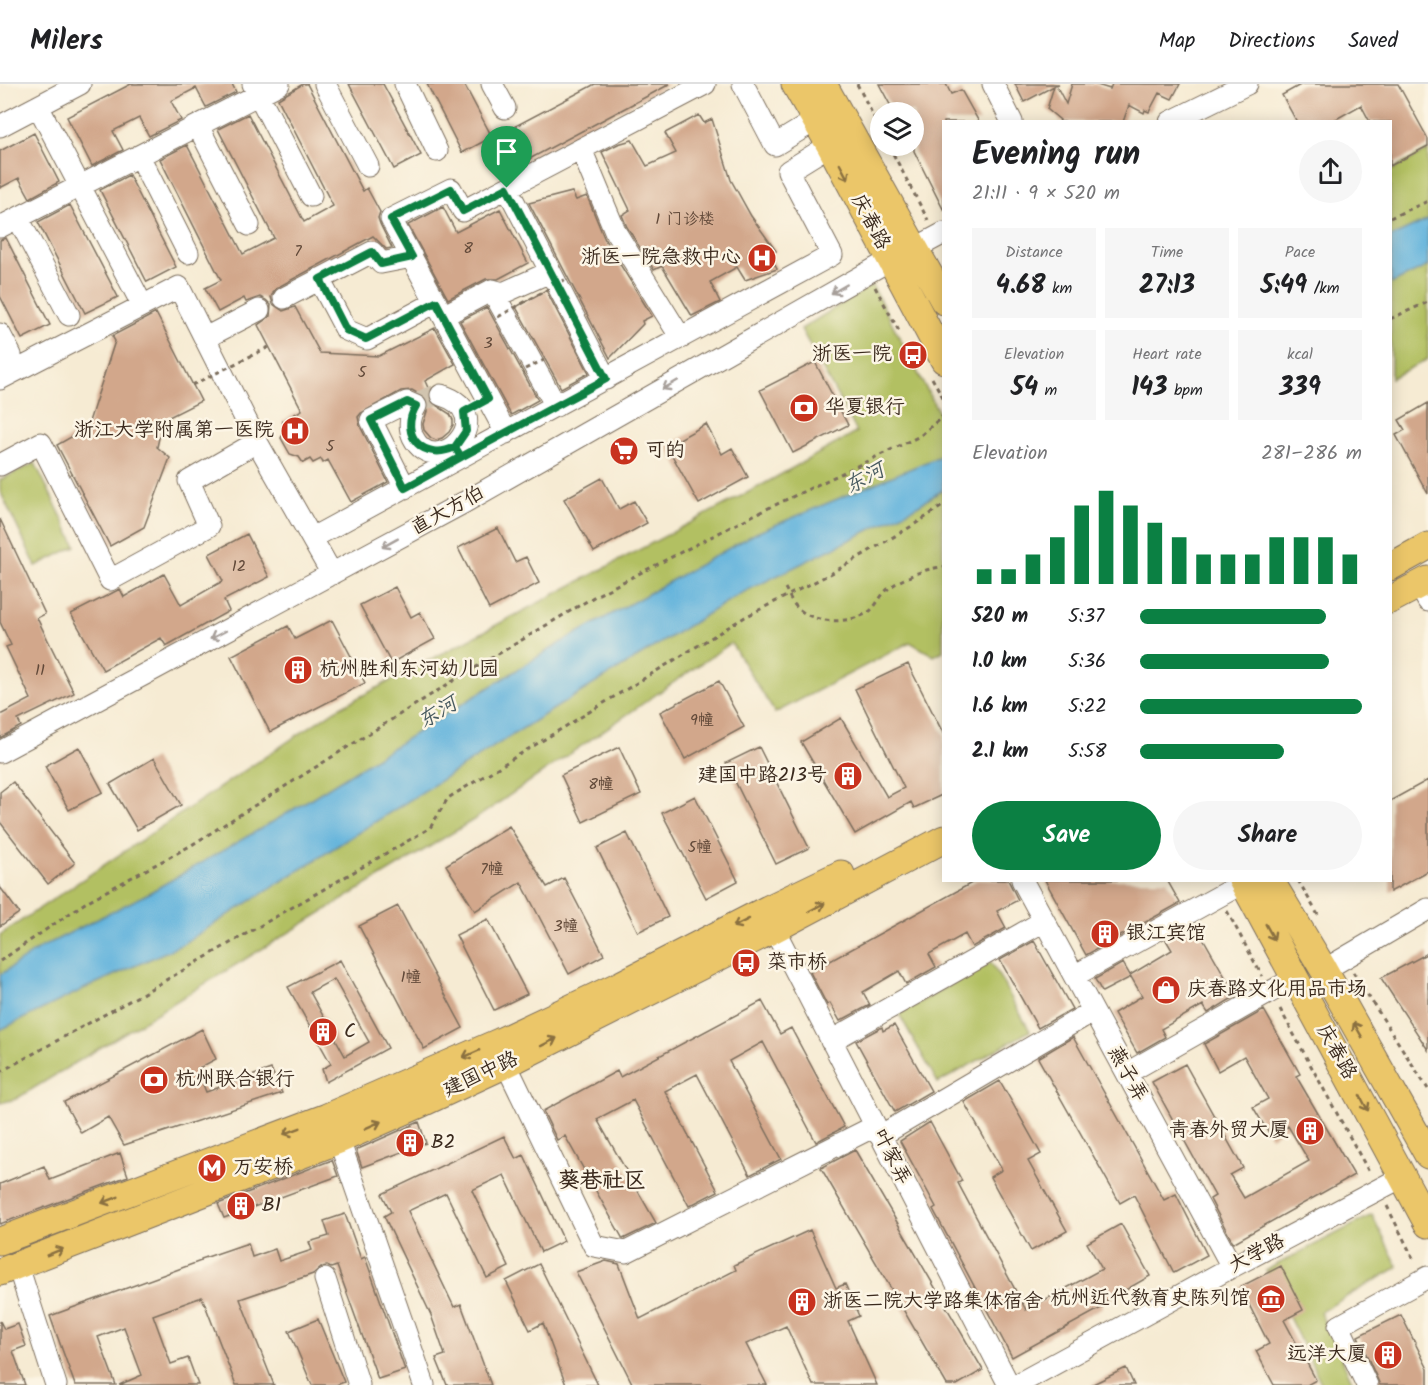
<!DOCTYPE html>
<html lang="en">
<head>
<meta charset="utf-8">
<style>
	body { margin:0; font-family:Kalam,"LXGW WenKai TC",sans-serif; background:#f6f6f6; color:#202124; height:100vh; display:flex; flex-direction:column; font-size:22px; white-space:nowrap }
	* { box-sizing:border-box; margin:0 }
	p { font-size:20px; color:#757577 }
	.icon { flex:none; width:33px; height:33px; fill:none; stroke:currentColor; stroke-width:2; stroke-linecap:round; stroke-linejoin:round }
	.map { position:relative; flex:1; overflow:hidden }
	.drawer { position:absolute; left:942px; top:36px; width:450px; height:762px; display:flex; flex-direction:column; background:#fff; border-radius:0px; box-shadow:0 3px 15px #0003 }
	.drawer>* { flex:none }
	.fabs { position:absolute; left:870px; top:18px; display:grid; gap:12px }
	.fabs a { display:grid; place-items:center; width:54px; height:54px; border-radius:50%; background:#fff; box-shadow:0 3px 15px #0003; font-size:30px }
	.pin { position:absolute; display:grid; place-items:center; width:51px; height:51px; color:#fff; margin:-62px -26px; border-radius:50% 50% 50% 0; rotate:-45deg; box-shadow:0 0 6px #0007 }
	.pin .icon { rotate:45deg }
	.round { display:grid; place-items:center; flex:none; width:63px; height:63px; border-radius:32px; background:#f6f6f6 }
	.summary { display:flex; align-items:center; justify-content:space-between; height:102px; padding:0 30px }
	h1 { font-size:33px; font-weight:700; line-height:45px }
	.figures { display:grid; grid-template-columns:repeat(3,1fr); gap:9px; height:102px; padding:6px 30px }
	.figures div { display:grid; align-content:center; border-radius:0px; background:#f6f6f6; text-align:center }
	.figures b { font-size:26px; font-weight:700 }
	.figures small { font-size:16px; font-weight:400 }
	.figures p { font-size:16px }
	.chart { height:168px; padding:12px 30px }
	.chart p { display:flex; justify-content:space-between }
	.chart svg { width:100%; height:108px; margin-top:6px; stroke:#0b8043; stroke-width:6 }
	.button { display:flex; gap:12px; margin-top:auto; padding:12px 30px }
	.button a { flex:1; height:69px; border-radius:36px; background:#0b8043; color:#fff; font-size:24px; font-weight:700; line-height:69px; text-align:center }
	.button a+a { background:#f6f6f6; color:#202124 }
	ul { padding:0 30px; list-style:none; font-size:20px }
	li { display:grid; grid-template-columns:96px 72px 1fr; align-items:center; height:45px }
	li i { height:15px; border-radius:8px; background:#0b8043 }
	header { display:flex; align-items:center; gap:36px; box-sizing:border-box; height:84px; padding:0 30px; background:#fff; border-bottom:2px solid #e0e0e0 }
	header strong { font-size:28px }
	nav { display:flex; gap:33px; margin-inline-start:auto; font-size:21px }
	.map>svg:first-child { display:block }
	.green { fill:#b2c062; stroke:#767540; stroke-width:1.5 }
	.water { fill:#61b2dc; stroke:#4e6e7d; stroke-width:1.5 }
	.building { fill:#d2a78b; fill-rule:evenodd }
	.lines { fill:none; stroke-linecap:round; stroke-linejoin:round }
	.minor-tunnel { stroke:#d1c4af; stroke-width:21; stroke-dasharray:21 10; stroke-linecap:butt }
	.minor-casing { stroke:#7c6e5d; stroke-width:23 }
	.major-casing { stroke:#7c6e5d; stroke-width:29 }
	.path { stroke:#7c6e5d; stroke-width:3; stroke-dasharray:4.5 4.5; stroke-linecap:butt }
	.minor { stroke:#fff; stroke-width:21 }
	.major { stroke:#ebc669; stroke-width:27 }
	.path-bridge { stroke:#7c6e5d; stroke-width:3; stroke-dasharray:4.5 4.5; stroke-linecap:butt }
	.oneway { stroke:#8a7040 }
	.oneway2 { stroke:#a79f9a }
	.route-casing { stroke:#fff; stroke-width:12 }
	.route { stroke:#0b8043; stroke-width:8 }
	.labels { text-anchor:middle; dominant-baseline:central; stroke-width:5; stroke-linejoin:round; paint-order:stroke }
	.number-label { font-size:16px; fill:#614939 }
	.street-label { font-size:20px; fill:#3b2a1e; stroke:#fcf5e5 }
	.poi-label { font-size:20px; fill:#3b2a1e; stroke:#fcf5e5; text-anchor:start }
	.water-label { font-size:21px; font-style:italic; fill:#485a60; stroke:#fcf5e5 }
	.quarter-label { font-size:22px; font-weight:bold; fill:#3b2a1e; stroke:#fcf5e5 }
</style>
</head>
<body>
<header>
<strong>Milers</strong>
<nav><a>Map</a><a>Directions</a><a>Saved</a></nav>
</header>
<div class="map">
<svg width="1428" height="1301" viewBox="0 0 1428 1301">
	<rect width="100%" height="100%" fill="#fcf5e5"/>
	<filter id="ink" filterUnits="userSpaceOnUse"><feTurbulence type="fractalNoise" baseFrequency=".0167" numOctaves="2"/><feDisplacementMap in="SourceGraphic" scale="12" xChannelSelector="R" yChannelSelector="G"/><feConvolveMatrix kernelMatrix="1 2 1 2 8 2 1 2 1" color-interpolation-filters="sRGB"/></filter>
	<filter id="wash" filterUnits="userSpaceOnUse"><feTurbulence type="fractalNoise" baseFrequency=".008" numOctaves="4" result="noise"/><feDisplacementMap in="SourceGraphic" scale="24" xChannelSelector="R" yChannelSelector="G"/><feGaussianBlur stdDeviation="1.35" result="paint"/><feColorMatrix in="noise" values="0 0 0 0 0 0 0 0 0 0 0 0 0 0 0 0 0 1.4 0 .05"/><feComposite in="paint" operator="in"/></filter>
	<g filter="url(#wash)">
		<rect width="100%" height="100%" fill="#f6ebd3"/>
		<path class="green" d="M1428,66V275L1391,294L1390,87Z
			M872,201L943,337V567L934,572L910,558L775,629L731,559L475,735L16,1015L0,1019V851L335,626L762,401L857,348L801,245Z
			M35,379L76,462L36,482L0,407V396Z
			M991,878L1030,947L938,999L899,930Z
			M1372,1131L1398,1183L1320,1228L1354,1301H1322L1266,1186Z"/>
		<path class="water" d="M1428,136V182L1391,200V153Z
			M943,371V406L914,424L738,511L536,636L181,861L88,903L0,946V891L40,864L147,810L281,733L560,559L756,449Z"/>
		<g id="blocks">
			<path class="building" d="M131,0H232L236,8L206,23L196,4L171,17L181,36L149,52L139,34L113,47L123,66L92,82L67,33Z
				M303,0H307L363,107L367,104L380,128L378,134L380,140L392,164L386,165L373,152L278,203L274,207L271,213L273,220L283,227L295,223L320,269L379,272L435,244L455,280L425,297L429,306L428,312L431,318L450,330L453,336V341L449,348L442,354L436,356L431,354L424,346L423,340L429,321L426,314L412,306L401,307L361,329L358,333L360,342L388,398L351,418L328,376L323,379L321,375L313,379L310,375L303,379L299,373L290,370L281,354L286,345L282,337L302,326L258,241L270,232L271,221L266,216L260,213L246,218L244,214L218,228L205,204L221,196L160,75L187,61L243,170L274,154L218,45L248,30L304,138L333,122L278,15Z
				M349,0H383L421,71L394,85Z
				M427,0H464L492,53L462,69Z
				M595,0H670L522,79L506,47Z
				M879,0H946L951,10L961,6L979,38H944V127L914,67V28H894Z
				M1015,0H1059L1056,1L1066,20L1072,0H1094L1110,5L1112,0H1180L1172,15L1159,9L1149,28L1145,26L1144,29L1129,21L1123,38H1059L1060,36L1047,25L1054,2L1024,18Z
				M1302,0H1398L1428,55V62L1390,82V38H1370L1361,21L1331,38H1297L1282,11Z
				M699,31L704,39L712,35L731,96L751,132L776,167L769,170L777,185L745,196L737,183L710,198L720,218L692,232L662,182L654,186L627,143L622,131L630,126L602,68L618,60L632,56L647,82L676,69L665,49Z
				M34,49L59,98L30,114L19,94L0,104V67Z
				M129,91L176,183L147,198L100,106Z
				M572,108L576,116L587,112L605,156L652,232L642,237L643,240L610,274L529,119Z
				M70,121L118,213L85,229L38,138Z
				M443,123L456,148L500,125L528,179L498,195H486L448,215L408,141Z
				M6,154L50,241L22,255L0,212V156Z
				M546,206L589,289L561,304L516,223Z
				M487,223L538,316L511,331L460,237Z
				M156,229L201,317L163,336L157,363L170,374L144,443L110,462L57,361L87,344L115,257L112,252Z
				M815,278L848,341L793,369L760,306Z
				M1428,319V410L1396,351L1405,346L1399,336Z
				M706,340L722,370L732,364L748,393L699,420L667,362Z
				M602,394L619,425L634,417L647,439L594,468L564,415Z
				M0,435L45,530L37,534L74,609L18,636L21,642L0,654V631L31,615L6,563L11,561L0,538Z
				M498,444L515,478L526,473L539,499L489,525L458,464Z
				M247,450L269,493L224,516L229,527L166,562L161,554L103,586L71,530L120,505L124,513L164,490L181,521L223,497L209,470Z
				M395,503L411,533L420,528L435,555L391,579L360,521Z
				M332,536L365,599L270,648L231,572L288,542L295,555Z
				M908,580L944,651V710L914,724L911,718L855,750L801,658L841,634L887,713L904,704L855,605Z
				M719,597L744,643L685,675L660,628Z
				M79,663L103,708L69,726L45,682Z
				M619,663L641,710L583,738L561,691Z
				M759,663L809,764L776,780L726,679Z
				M154,674L181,721L137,746L110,700Z
				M1428,696V787L1390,808V717Z
				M13,698L75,779L48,800L0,738V708Z
				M695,712L738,797L706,814L662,729Z
				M509,742L547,803L564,794L604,871L569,890L521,798L475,827L446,781Z
				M627,749L668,833L638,848L597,764Z
				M977,796H1008L1018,816L997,827L1006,844L972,863L965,850L929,870L936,883L906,900L899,887L863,908L870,921L840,937L830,919L827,921L810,888Z
				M1045,796H1167L1180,819L1086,871Z
				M0,803L19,829L0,842Z
				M398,822L463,944L424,965L359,842Z
				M488,835L527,910L494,926L456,851Z
				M1195,840L1236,912L1208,929L1203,921L1161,945L1165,953L1137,969L1114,929L1142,912L1130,891L1172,866L1166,856Z
				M1034,857L1072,925L1038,944L1000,876Z
				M1428,869V966L1381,894Z
				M340,876L388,964L326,998L322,985L331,980L288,903ZM334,895L369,958L345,972L310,908Z
				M1123,879L1131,893L1102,908L1095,895Z
				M762,917L780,950L791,944L844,1043L816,1058L763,958L729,977L781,1075L750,1091L697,990L665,1007L718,1107L689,1122L633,1016L597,1035L656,1139L623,1155L565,1052L557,1056L543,1027L617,987L620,993Z
				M1264,926L1300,990L1296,992L1354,1091L1233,1159L1210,1115L1215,1112L1152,998L1185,980L1243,1084L1230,1091L1244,1114L1309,1077L1288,1042L1271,1053L1253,1023L1268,1015L1244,972L1218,987L1204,960Z
				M894,941L931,1007L895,1028L856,957L882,943L883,947Z
				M202,945L216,975L197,985L206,1008L271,985L282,1009L124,1061L108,1033L81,1049L64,1018Z
				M1073,953L1164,1116L1176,1110L1207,1171L1174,1189L1134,1111L1120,1119L1038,974Z
				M1000,997L1041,1070L1028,1077L1067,1147L1031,1167L990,1093L1002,1086L964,1018Z
				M419,1038L426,1059L362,1083L356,1066Z
				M930,1038L962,1097L958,1099L1026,1226L1102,1185L1087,1159L1121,1140L1150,1192L1101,1220L1103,1223L1012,1273L933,1125L936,1123L900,1057Z
				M504,1052L516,1075L524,1071L564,1157L541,1168L504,1091L472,1106L509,1183L487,1194L446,1109L408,1127L454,1223L461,1220L491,1301H447L436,1274L445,1271L431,1231L384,1132L391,1128L382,1110Z
				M855,1066L983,1286L957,1301H947L821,1084Z
				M120,1069L128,1092L0,1140V1100L44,1082L50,1096Z
				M332,1076L338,1092L224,1134L218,1120Z
				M345,1130L361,1175L365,1173L405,1286L378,1295L337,1182L331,1184L327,1182L321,1183L313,1190L240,1215L274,1301H236L202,1213L153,1231L171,1280L188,1274L198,1301H119L142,1291L124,1243L98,1253L116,1301H75L50,1232L201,1177V1175L248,1159L252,1173L275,1165L279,1177L312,1166L309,1158L329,1152L324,1137Z
				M810,1146L836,1204L845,1200L859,1232L848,1237L877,1301H813L786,1242L746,1260L767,1301H633L576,1188L606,1177L619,1180L640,1235L736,1186L734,1181Z
				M539,1180L598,1301H566L543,1239L530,1246L506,1197Z
				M1281,1182L1303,1226L1284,1236L1316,1296L1307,1301H1274L1256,1267L1269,1260L1240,1203Z
				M1401,1231L1428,1285V1301H1380L1358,1252Z
				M318,1235L344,1298L336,1301H312L289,1247Z
				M0,1237L4,1245L18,1240L26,1262L13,1267L25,1301H0Z
				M1126,1284L1134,1301H1091Z"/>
		</g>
	</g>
	<g filter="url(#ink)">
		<use href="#blocks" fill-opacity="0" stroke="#7c6e5d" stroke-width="1.5"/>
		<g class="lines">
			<path class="minor-tunnel" d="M416,322C424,315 430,312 441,311"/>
			<g class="minor-casing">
				<path id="minor" d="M253,0L311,112
					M325,0L368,82
					M405,0L437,67
					M492,0L505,24
					M743,0L775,61L816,36
					M993,0L1012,38
					M38,22L137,211
					M1170,38L1247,0
					M0,42L80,0
					M198,42L249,141
					M581,65L616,149L681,254
					M139,72L188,169
					M507,104L606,295
					M18,134L69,231
					M0,143L279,0
					M916,164L944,149
					M319,195L346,246L367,255L436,218
					M492,206L556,322
					M284,214L372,168L381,179L412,173
					M443,232L492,206L503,209L550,188
					M0,250L11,271L0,276
					M205,254L259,226
					M0,295L179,203L257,358L332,490
					M506,349L391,135L451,105L463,127L705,0
					M0,381L41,359L110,496L209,442L189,397L257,358
					M405,404L371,336L407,318L416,322C410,332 408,342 413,353C436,400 503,330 441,311
					M312,454L832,171L788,87L830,61
					M1419,501L1428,517
					M0,668L465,418L890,176
					M1022,796L1232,1183
					M774,845L1009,1301
					M1324,886L1428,825
					M1074,892L1243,799
					M831,957L1044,837
					M506,980L594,1162L626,1168L875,1042
					M1127,989L1295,894
					M333,1044L339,1056L424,1301
					M880,1052L1093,927
					M18,1182L56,1301
					M325,1195L359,1301
					M1016,1301L1232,1183L1404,1092
					M1367,1301L1339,1242L1428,1193"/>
			</g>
			<g class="major-casing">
				<path id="major" d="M795,0L830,61L944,276
					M823,0L944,217
					M1390,483L1428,462
					M1390,516L1428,496
					M1242,796L1428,1140
					M1270,796L1324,886L1428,1071
					M0,1157L327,1033L497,959L622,900L768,825L841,790
					M0,1188L339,1056L418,1021L502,982L774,845L944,755"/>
			</g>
			<path class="path" d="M857,0L880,45
				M889,62L928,136
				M1390,134L1428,117
				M875,203L900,249
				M1390,235L1428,218
				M932,294L944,315
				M785,504C788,509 790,515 794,520C810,540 845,541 867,529C876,524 880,511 888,505C900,495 928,483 944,483
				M1298,796L1318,831
				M1227,827L1262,892
				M0,877L88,817L190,762L453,597L597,511L754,431L920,352L944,331
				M1353,888L1428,1005
				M1280,925L1370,1090
				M0,988L140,911L430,744L448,714L745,533L832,489L912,442L944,421
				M1387,1122L1415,1178"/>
			<use href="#minor" class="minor"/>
			<use href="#major" class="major"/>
			<path class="path-bridge" d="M498,233L568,194
				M525,285L544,276
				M192,301L269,263"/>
		</g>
		<defs><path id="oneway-shaft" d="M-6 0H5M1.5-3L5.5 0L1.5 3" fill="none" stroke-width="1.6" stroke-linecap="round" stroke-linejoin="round" transform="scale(1.5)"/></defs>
		<g class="oneway">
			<use href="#oneway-shaft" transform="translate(844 88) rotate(62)"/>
			<use href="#oneway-shaft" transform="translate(817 823) rotate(-28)"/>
			<use href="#oneway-shaft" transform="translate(741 839) rotate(153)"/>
			<use href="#oneway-shaft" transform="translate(1270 848) rotate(61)"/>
			<use href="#oneway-shaft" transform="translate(1358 946) rotate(-120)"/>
			<use href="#oneway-shaft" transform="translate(549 958) rotate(-27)"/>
			<use href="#oneway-shaft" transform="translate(471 970) rotate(156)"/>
			<use href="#oneway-shaft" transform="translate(1364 1019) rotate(62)"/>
			<use href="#oneway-shaft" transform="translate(373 1041) rotate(-24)"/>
			<use href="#oneway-shaft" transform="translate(292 1047) rotate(159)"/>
			<use href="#oneway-shaft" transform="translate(110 1116) rotate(159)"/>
			<use href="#oneway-shaft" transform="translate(55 1168) rotate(-22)"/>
		</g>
		<g class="oneway2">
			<use href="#oneway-shaft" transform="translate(839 205) rotate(150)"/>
			<use href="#oneway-shaft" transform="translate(670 301) rotate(150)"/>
			<use href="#oneway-shaft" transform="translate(390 459) rotate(151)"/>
			<use href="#oneway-shaft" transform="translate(218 551) rotate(152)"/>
		</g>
	</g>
	<g class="lines" filter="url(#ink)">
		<g class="route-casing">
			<path id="route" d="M507,104L463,127L451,105L391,135L412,173L381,180L372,168L320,195L346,246L366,255L436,218L488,315L464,328L466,347L455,363L461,373L405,404L371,336L407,318L416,322C398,352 425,378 455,363L461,373L606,295L507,104"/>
		</g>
		<use href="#route" class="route"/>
	</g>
	<defs>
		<g id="hospital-disc" transform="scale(1.5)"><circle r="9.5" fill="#c8321e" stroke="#fcf5e5"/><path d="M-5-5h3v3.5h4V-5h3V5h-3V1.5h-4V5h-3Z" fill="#fff"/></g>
		<g id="bus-disc" transform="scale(1.5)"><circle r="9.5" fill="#c8321e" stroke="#fcf5e5"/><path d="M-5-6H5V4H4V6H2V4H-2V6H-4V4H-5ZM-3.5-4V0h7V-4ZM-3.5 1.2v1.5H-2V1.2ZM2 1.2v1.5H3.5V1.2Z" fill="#fff"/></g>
		<g id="bank-disc" transform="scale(1.5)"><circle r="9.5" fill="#c8321e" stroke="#fcf5e5"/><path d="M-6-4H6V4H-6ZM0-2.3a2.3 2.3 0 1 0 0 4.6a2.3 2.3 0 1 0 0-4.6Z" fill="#fff"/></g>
		<g id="supermarket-disc" transform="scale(1.5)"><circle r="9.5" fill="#c8321e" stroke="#fcf5e5"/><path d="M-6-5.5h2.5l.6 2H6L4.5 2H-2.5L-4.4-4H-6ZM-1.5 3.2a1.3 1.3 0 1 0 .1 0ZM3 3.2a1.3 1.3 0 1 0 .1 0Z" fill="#fff"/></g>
		<g id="building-disc" transform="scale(1.5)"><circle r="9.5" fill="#c8321e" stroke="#fcf5e5"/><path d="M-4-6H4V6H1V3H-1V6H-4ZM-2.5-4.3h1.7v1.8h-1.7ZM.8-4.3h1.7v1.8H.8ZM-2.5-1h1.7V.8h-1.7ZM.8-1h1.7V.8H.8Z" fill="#fff"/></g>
		<g id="shop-disc" transform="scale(1.5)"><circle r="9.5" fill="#c8321e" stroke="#fcf5e5"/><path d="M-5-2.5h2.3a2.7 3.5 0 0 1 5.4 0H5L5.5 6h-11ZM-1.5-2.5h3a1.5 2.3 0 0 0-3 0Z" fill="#fff"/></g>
		<g id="metro-disc" transform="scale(1.5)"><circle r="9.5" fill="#c8321e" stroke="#fcf5e5"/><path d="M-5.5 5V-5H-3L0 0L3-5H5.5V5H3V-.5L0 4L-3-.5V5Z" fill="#fff"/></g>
		<g id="museum-disc" transform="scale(1.5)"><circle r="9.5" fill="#c8321e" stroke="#fcf5e5"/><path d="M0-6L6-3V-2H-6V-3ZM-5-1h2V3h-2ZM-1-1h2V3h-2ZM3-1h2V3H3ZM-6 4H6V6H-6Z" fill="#fff"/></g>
	</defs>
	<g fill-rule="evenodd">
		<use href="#hospital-disc" x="762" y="174"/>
		<use href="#bus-disc" x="913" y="271"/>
		<use href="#bank-disc" x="804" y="324"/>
		<use href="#hospital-disc" x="295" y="347"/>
		<use href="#supermarket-disc" x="624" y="367"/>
		<use href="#building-disc" x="298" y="586"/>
		<use href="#building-disc" x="848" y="692"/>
		<use href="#building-disc" x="1105" y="850"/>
		<use href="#bus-disc" x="746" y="879"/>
		<use href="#shop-disc" x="1166" y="906"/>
		<use href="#building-disc" x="323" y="948"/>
		<use href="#bank-disc" x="154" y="996"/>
		<use href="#building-disc" x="1310" y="1047"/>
		<use href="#building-disc" x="410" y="1059"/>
		<use href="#metro-disc" x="212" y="1084"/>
		<use href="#building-disc" x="241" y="1122"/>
		<use href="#museum-disc" x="1271" y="1215"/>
		<use href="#building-disc" x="802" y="1218"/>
		<use href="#building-disc" x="1388" y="1271"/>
	</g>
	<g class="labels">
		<g class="number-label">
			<text x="685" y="135">1 门诊楼</text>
			<text x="468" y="164">8</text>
			<text x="298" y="167">7</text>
			<text x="488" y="259">3</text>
			<text x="362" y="288">5</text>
			<text x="330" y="362">5</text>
			<text x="239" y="482">12</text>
			<text x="40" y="586">11</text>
			<text x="702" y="636">9幢</text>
			<text x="601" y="700">8幢</text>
			<text x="700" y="763">5幢</text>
			<text x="492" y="785">7幢</text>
			<text x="566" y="842">3幢</text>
			<text x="411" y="893">1幢</text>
		</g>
		<g class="street-label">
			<text transform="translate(870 138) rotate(62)">庆春路</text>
			<text transform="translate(448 427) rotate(-29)">直大方伯</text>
			<text transform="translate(1336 968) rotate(61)">庆春路</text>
			<text transform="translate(1127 990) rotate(61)">燕子弄</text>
			<text transform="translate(481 991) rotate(-25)">建国中路</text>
			<text transform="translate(891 1073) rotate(63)">叶家弄</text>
			<text transform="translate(1257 1170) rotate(-28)">大学路</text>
		</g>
		<g class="poi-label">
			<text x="741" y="174" text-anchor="end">浙医一院急救中心</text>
			<text x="892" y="271" text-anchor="end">浙医一院</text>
			<text x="825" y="324">华夏银行</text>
			<text x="274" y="347" text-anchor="end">浙江大学附属第一医院</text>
			<text x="645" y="367">可的</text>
			<text x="319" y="586">杭州胜利东河幼儿园</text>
			<text x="827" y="692" text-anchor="end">建国中路213号</text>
			<text x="1126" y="850">银江宾馆</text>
			<text x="767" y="879">菜市桥</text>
			<text x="1187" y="906">庆春路文化用品市场</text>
			<text x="344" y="948">C</text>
			<text x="175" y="996">杭州联合银行</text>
			<text x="1289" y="1047" text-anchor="end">青春外贸大厦</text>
			<text x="431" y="1059">B2</text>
			<text x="233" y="1084">万安桥</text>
			<text x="262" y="1122">B1</text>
			<text x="1250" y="1215" text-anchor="end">杭州近代教育史陈列馆</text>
			<text x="823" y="1218">浙医二院大学路集体宿舍</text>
			<text x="1367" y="1271" text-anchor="end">远洋大厦</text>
		</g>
		<g class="water-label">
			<text transform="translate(865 395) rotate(-28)">东河</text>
			<text transform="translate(438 629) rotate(-31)">东河</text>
		</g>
		<g class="quarter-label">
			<text x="602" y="1097">葵巷社区</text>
		</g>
	</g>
</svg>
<div class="fabs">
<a><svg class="icon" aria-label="layers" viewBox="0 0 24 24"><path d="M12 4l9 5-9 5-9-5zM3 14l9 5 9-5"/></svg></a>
</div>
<div class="pin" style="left:507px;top:104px;background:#1e9e55"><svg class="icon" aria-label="arrive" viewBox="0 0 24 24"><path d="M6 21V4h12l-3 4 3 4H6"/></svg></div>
<section class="drawer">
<div class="summary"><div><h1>Evening run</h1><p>21:11 · 9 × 520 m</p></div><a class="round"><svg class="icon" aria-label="share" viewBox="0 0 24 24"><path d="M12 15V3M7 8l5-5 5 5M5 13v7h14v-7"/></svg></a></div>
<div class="figures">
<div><p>Distance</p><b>4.68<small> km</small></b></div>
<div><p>Time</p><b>27:13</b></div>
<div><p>Pace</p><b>5:49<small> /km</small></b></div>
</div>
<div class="figures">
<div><p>Elevation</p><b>54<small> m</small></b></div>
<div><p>Heart rate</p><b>143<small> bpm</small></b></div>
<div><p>kcal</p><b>339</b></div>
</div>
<div class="chart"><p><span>Elevation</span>281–286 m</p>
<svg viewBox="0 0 160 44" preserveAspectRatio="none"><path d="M5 44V38M15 44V38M25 44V32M35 44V25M45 44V12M55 44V6M65 44V12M75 44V19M85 44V25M95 44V32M105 44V32M115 44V32M125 44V25M135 44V25M145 44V25M155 44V32"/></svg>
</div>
<ul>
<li><b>520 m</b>5:37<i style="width:84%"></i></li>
<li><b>1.0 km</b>5:36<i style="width:85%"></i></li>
<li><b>1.6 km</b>5:22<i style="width:100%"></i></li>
<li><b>2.1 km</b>5:58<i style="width:65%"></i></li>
</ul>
<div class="button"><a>Save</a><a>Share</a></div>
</section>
</div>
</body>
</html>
